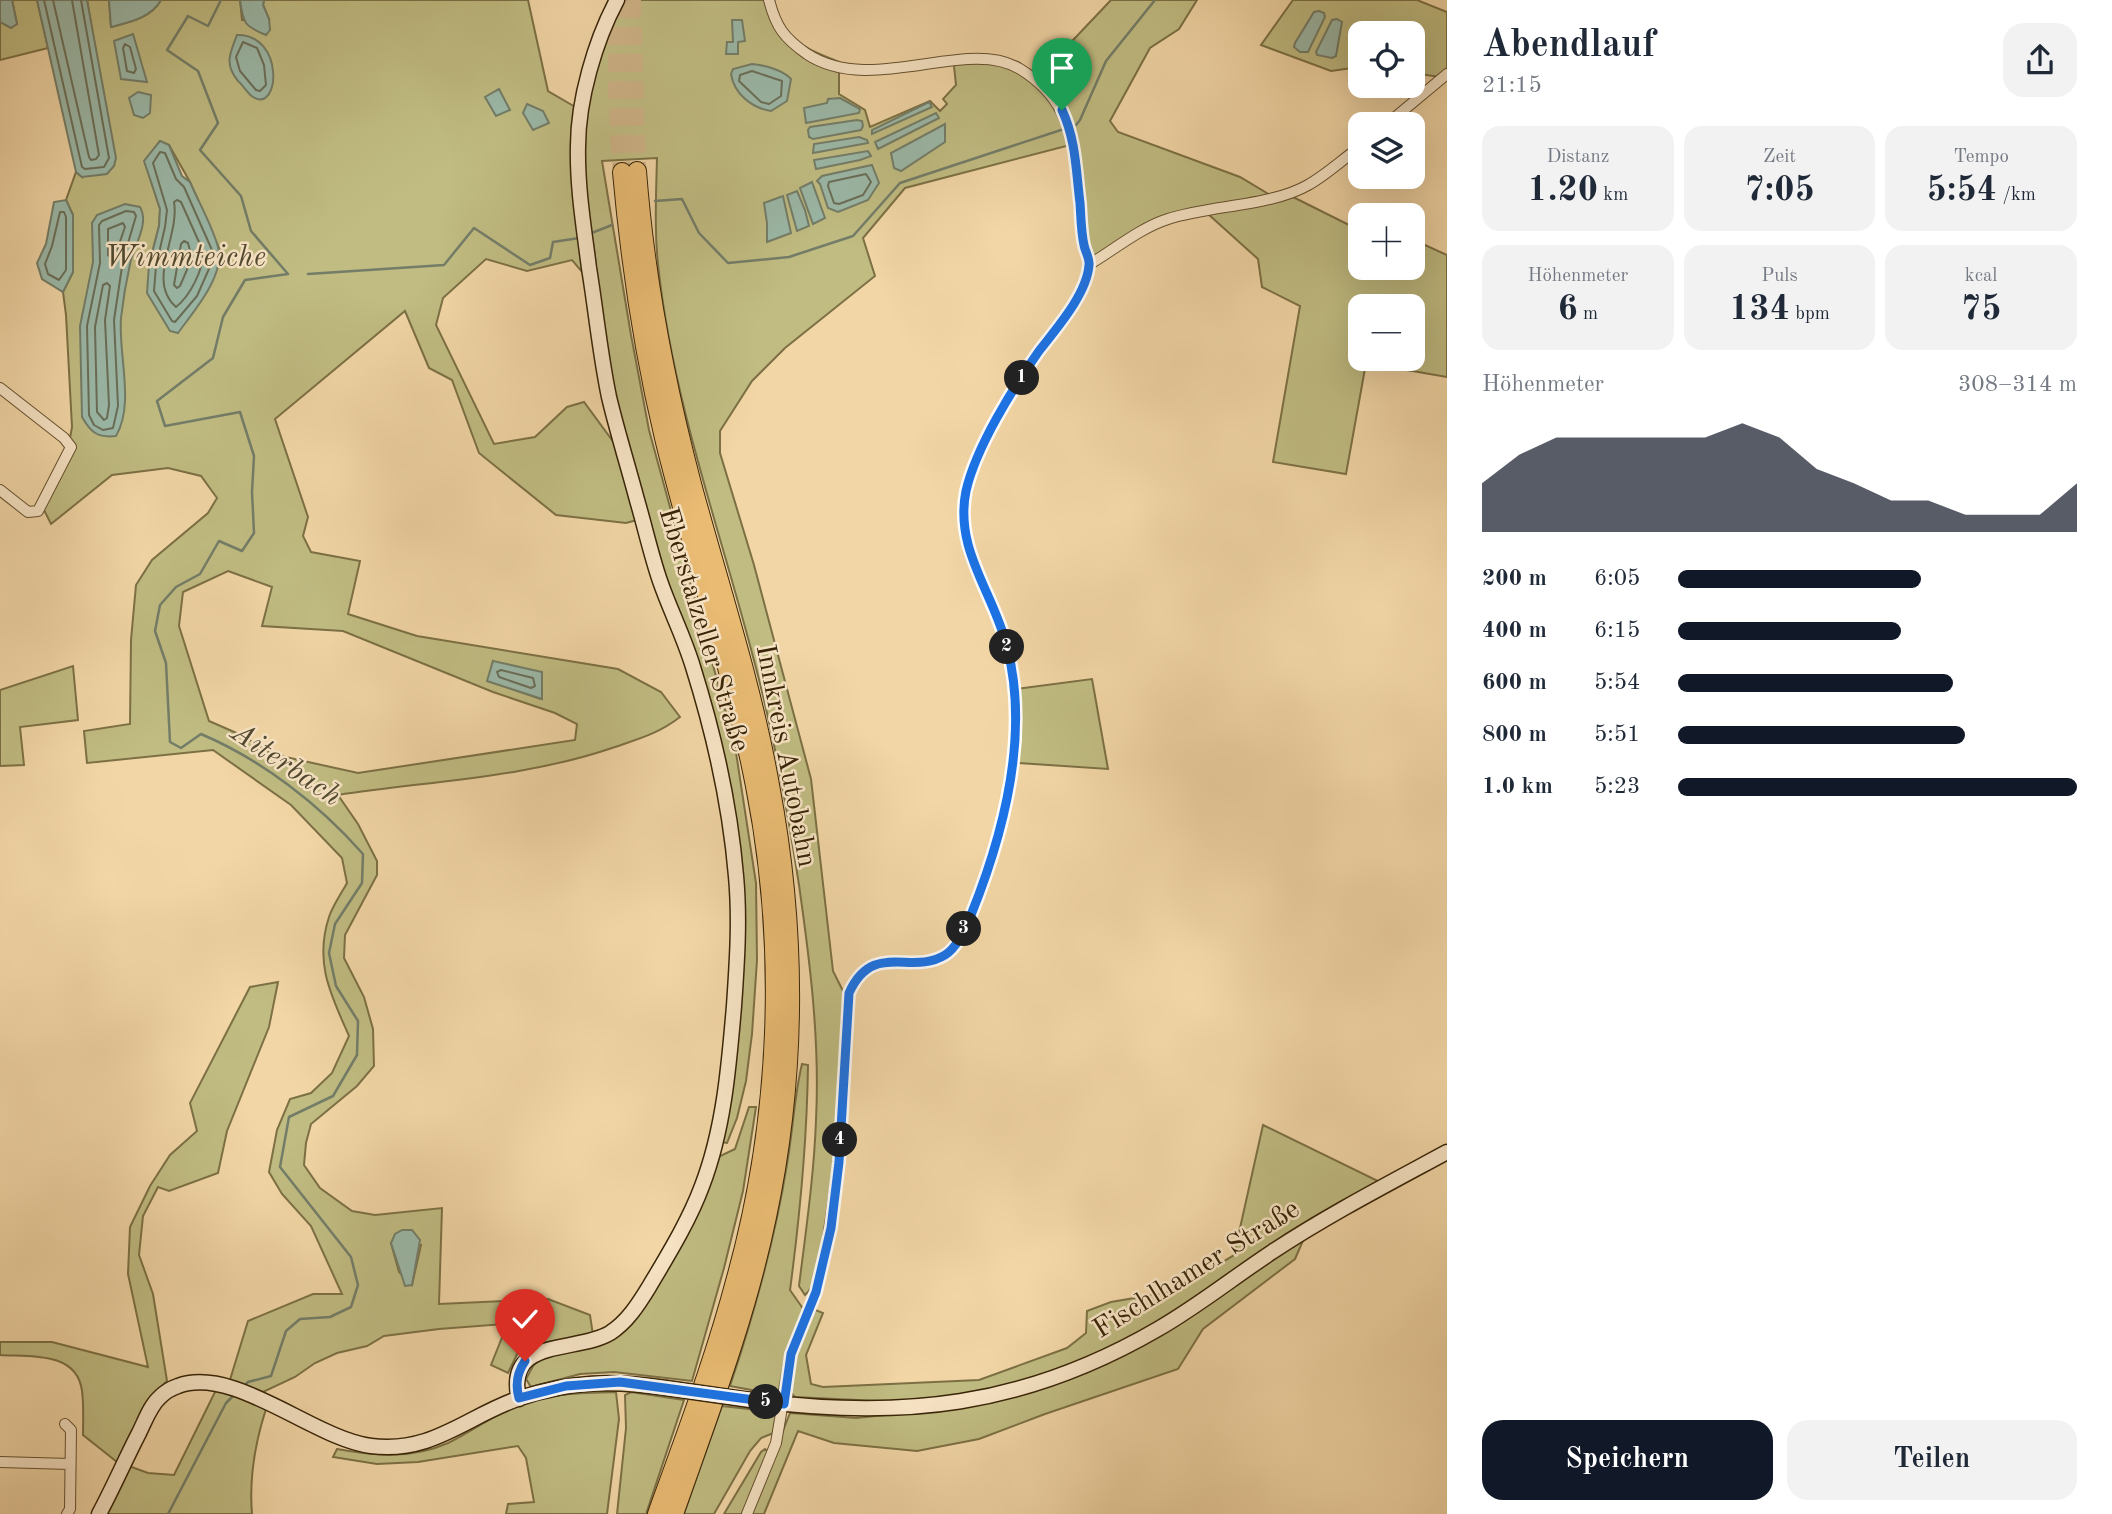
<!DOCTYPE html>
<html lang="de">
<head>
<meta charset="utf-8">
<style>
	body { margin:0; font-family:"Old Standard TT",serif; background:#f2f2f3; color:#1f2937; height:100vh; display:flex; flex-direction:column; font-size:26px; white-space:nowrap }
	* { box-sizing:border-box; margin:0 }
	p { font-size:23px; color:#747a83 }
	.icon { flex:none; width:38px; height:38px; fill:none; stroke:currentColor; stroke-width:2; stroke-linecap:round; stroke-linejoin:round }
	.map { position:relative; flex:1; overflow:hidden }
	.panel { display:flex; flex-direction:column; background:#fff; width:665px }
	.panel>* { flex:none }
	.buttons { position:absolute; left:1348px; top:21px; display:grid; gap:14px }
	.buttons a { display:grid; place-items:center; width:77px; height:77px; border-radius:14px; background:#fff; box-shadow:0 7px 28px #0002; font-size:35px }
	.pin { position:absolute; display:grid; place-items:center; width:60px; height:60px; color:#fff; margin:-72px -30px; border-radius:50% 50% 50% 0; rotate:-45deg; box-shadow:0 0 7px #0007 }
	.pin .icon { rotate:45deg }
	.km { position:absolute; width:35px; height:35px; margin:-18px; border-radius:50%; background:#222; color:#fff; font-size:19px; line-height:35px; text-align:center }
	.round { display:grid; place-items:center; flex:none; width:74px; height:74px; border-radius:21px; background:#f2f2f3 }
	.overview { display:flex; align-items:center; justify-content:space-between; height:119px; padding:0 35px }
	h1 { font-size:38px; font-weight:700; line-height:52px }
	.stats { display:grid; grid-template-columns:repeat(3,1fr); gap:10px; height:119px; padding:7px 35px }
	.stats div { display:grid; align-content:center; border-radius:18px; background:#f2f2f3; text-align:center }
	.stats b { font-size:35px; font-weight:700 }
	.stats small { font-size:19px; font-weight:400 }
	.stats p { font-size:19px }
	.chart { height:196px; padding:14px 35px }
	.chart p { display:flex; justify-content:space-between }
	.chart svg { width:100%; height:126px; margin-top:7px; fill:#111827; opacity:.7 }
	.cta { display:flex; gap:14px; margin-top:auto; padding:14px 35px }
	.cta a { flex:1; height:80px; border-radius:21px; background:#111827; color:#fff; font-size:28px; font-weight:700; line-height:80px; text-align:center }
	.cta a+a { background:#f2f2f3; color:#1f2937 }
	ul { padding:0 35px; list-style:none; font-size:23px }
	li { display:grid; grid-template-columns:112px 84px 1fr; align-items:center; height:52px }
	li i { height:18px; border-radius:9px; background:#111827 }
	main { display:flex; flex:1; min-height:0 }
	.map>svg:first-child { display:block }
	.green { fill:#c0bc82; stroke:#7c7044; stroke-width:2; fill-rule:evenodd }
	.water { fill:#9bb9a9; stroke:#737d68; stroke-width:2 }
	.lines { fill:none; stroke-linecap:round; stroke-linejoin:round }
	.shore { stroke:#6a6e58; stroke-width:2 }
	.stream { stroke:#737d68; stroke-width:2.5 }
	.highway-tunnel { stroke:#cdb286; stroke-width:18; stroke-dasharray:18 9; stroke-linecap:butt }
	.street-casing { stroke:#66502f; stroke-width:12 }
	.secondary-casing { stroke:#382407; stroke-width:17 }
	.highway-casing { stroke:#382407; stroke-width:20 }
	.street { stroke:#f7e4c5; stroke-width:10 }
	.secondary { stroke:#f7e4c5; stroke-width:14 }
	.highway { stroke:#e9bb73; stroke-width:18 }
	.secondary-bridge-casing { stroke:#382407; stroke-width:17; stroke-linecap:butt }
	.secondary-bridge { stroke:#f7e4c5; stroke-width:14 }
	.route-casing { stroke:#fff; stroke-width:14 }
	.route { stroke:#1a73e8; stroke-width:9 }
	.labels { text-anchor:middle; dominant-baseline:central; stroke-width:5; stroke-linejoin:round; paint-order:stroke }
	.street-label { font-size:28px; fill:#382407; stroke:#f7e4c5 }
	.water-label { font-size:30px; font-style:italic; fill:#514930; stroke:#f7e4c5 }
</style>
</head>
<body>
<main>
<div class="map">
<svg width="1447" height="1514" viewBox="0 0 1447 1514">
	<rect width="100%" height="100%" fill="#f2d6a6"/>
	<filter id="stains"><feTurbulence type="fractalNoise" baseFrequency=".00286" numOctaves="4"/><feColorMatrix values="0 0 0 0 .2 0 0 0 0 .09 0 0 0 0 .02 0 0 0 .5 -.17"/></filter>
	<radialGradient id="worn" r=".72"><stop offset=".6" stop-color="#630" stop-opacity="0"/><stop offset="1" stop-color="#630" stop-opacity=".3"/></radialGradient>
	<path class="green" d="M12,0H37L48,48L0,60V22L17,24Z
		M87,0H109L111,27C130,22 151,18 161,0H240L242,20L269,19L263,5L264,0H528L548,91L577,108L583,273L572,260L527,271L486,259L443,298L436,325L494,444L535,437L567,407L584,402L620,451L637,520L626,523L556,515L479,453L452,380L429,368L405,311L275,419L308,517L303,536L311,552L360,561L348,614L417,636L618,669L661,692L680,717C658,734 638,739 612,748C524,778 429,781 338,795L358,824L377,861V875L345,935L344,958L364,997L373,1029L374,1066L357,1086L311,1124L306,1143L304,1165L320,1188L352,1211L375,1215L442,1208L439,1304L548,1299L590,1315L593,1335L535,1344L518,1352L508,1373L491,1365L505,1330L504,1324L439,1329L384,1336L367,1346L337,1353L315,1363L295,1377L261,1393L229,1383L248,1321L313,1294H342L311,1226L282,1194L269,1172L277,1130L290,1099L311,1093L332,1073L349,1036C331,995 314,963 329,917C333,905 341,894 347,883L342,858L291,805L213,750L87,763L84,731L130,724L131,640L136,585L152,560L208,513L217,498L201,476L168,468L112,475L51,524L43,508L70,438L72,427L66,315L63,292L73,272V215L66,200L76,172L82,177L96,53ZM160,141L169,145L190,182L219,248L149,265L159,226L160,209L145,161ZM228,571L272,587L262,626L343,631L493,692L555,713L577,724L575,740L358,773L272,754L241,735L209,721L179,626L183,592ZM493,661L541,699L488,681ZM391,1243L421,1245L412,1285L399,1272Z
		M624,0H774C783,41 803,47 839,62V94L865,110L870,127L930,101L940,111L947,104L943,99L956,85L953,56L1003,57L1039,76L1111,0H1197L1179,29L1150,48L1110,121L1118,132L1240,177L1270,195L1182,212L1084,264L1070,145L905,188L863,238L875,276L785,348L752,381L720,431V453L754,565L811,779L833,971L844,993C838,1042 837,1271 805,1295L799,1286C806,1230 814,1175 816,1120C820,1041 810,962 799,885C787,807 773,729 752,653C719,527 674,403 659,273C654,235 656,196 657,158L602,161L631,335L649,430L735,746L756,883L757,960L752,1034L746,1081L737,1118L727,1143L719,1142L734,1060L738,836L620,415L604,340L594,249L584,190L582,145L589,97L603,44Z
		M1293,0H1417L1447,12V70L1440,77L1412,73V33H1360V67L1331,71L1261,45Z
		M1293,197L1355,228L1360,223V268H1412V239L1447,255V377L1366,363L1346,474L1273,462L1300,306L1262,287L1258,259L1207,213ZM1360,306H1412V359H1360Z
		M73,666L78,720L20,727L24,765L0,766V690Z
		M1092,679L1108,769L1019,763L1016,689Z
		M278,982L269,1027L227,1131L218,1173L169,1191L158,1187L143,1216L139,1255L153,1294L167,1381L152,1395L117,1462L83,1435C83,1421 84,1405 82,1391C77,1351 30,1357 0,1355V1342H52L148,1367L128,1274L130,1227L150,1186L170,1155L197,1131L190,1103L250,987Z
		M802,1064L808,1065C807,1141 800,1215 790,1290L804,1310L786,1351L778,1395L730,1386C754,1314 775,1240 787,1164C793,1131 794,1097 802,1064Z
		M749,1107H756L743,1191L724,1268L692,1381L614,1372L580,1374L531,1387L526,1379L533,1366L546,1352L625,1328L716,1158L735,1149Z
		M1263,1125L1380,1182L1312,1218L1186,1306L1100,1355L1040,1378L968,1394L899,1402L795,1397L789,1391L796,1350L813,1309L823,1313L806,1355L811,1384L823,1387L979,1380L1067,1348L1086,1333L1087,1311L1111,1302L1175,1291L1234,1255Z
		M1305,1236L1295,1259L1203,1329L1178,1369L1045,1414L979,1439L917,1451L834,1443L798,1431L764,1514H750L790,1413L856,1418L935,1410L1067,1378L1142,1346L1194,1313Z
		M216,1390L245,1399L266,1409C255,1443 249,1478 252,1514H107L129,1466L148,1473L174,1475Z
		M616,1392L619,1419L607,1514H506L508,1504L534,1502L526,1458L518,1446L418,1462L377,1464L333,1457L337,1449C375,1456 412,1459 448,1443C471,1432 492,1416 515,1406C546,1393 583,1393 616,1392Z
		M631,1392L684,1400L646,1514H617L626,1428L625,1395Z
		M722,1406L774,1412L777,1418L776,1432L761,1438L750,1451L714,1514H684Z
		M765,1449L769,1452L742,1514H724L761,1452Z"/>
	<path class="water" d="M0,0H12L17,24L11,28L0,22Z
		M37,0H87L116,158L114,166L107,174L82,177L76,172Z
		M109,0H161C151,18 129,22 111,27Z
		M240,0H264L263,5L269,19L270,30L266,35C244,26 243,23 240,0Z
		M1319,11L1324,13L1325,17L1308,52H1300L1294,47L1295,43L1314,12Z
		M1337,19L1342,22L1336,56L1332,58L1317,55L1316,52L1332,20Z
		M732,20H742L745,41L738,42V54H726L727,42H733Z
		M133,34L147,82L121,79L114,41Z
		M237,35C285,34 280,114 253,97C248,94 243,85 238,81C224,64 230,53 237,35Z
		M752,64C764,65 783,70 791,79L787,101L771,111C752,108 734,94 731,74L733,69Z
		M499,89L510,110L496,116L485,97Z
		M138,92L151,95L150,113L143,118L134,115L129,98Z
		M840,98L860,109L859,113L806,123L804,108L827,103L828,99Z
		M929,102L932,107L872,134V130Z
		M527,104L543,111L549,123L533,130L523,113Z
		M936,113L939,118L878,149L875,142Z
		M857,120L862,121L863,126L861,130L813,139L809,137L808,130L810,127Z
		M945,124V142L901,171L894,168L891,153Z
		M859,137L867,140L868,143L813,153L814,144Z
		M160,141L169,145L182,176L190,182C199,203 212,225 218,247C226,275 193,312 178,333L170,331L147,293L149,265L159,226L160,209L144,161Z
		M868,151L871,156L860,160L816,169L814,160Z
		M872,165L879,183L868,200L838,212L828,208L820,184L817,181L822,176Z
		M812,182L825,218L813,224L800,188Z
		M797,191L805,210L809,226L797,231L787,195Z
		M783,196L791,233L767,242V223L764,203Z
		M66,200L73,215V272L63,292L42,279L37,263L46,244L54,202Z
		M125,204L140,207C150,224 133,247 130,264C126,282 123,300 121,318C118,354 135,404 116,436C98,438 91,433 82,417L80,326L93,262L92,223L97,215Z
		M493,661L542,672V699L487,681Z
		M402,1230H412L420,1240L412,1285L405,1286L391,1243L395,1234Z"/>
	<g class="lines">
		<path class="shore" d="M44,0L82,167L85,169L104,167L109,158L81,0
			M53,0L89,157L91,160L96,159L99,155L72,0
			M243,42L257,48L264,65L266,85L260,91L256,90L240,71L236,57Z
			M125,44L130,47L136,69L134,73L127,71L123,48Z
			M752,71L782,81L781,96L769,104L761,102L739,81L740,75Z
			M160,152L165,153L176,179L184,187L212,250V262L197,296L175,322L172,321L154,291L156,266L165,227L167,210L153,163Z
			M866,174L871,182L863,195L839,204L834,203L828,186L829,182Z
			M177,200L181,202L203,251C204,269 190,296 176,307C146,281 180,236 174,202Z
			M126,211L134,212L136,216L123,260L114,320L118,406L113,428L103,430L94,425L89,415L87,326L100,263L99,225L102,221Z
			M60,212H64L66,217V270L59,280L48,274L45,264L52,246Z
			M123,223L125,227L115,256L111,258L108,255V229Z
			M184,241L188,243L192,258L180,286L177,288L174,285L181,244Z
			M107,283L110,286L105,320L109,405L107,418L104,420L97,412L95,327L103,285Z
			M501,670L533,678L535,686L531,688L499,677L497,672Z"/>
		<path class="stream" d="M221,0L208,26L188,16L167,50L198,71L218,123L200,150L241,196L251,231L288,274L245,280L223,317L213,358L157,401L165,426L240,412L254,456L252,492L254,533L242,551L219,541L200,574L176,587L160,605L155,631L166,663L170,742L181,748L201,734C262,760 319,804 363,854L362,883L335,924L329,953L336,986L358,1021L357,1055L333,1096L289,1117L280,1167L351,1257L358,1285L351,1307L330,1317L300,1319L286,1331L271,1376L248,1382L244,1386
			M1076,125L1080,120L1106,61L1155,0
			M655,201L682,199L699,233L728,263L789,257L853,236L900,183L1064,129
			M589,234L612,225
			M308,274L444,265L474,228L530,265L550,258L553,242L579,238
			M168,1514L226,1403L234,1395"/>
		<path class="highway-tunnel" d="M617,0V96L622,172
			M632,0L637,171"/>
		<g class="street-casing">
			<path id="street" d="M1387,124L1447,74
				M1090,264C1115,249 1140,228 1168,219C1211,205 1272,206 1308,185C1326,175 1343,159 1360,147
				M0,388L64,438L71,447L38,511L28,512L0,490
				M65,1424L71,1430L70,1509L67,1514
				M0,1462L70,1464
				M747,1514L776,1443L791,1354L816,1292L826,1252L839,1162L849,993C871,942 909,975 944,955C957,948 965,929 970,916C1006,831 1033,720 1002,630C988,588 960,553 964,507C968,457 1009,395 1037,354C1056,328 1085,300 1089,266C1090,258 1084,249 1083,240C1080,218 1079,195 1077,172C1072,127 1061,94 1020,69C967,36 872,97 807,54C784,38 776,27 769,0"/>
		</g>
		<g class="secondary-casing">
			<path id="secondary" d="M519,1399C504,1337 577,1353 610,1333C627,1322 638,1305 649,1287C668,1255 689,1221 702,1186C724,1129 729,1065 734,1006C737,963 740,919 736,876C730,805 714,734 693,667C684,637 670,610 660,581C651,555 645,527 637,500C628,466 617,431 609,397C600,354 596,311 589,268C584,228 577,187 578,146C578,100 595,41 617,0
				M750,1400C901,1420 1024,1407 1158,1329C1198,1306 1234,1277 1272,1252C1328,1215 1388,1184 1447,1152
				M99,1514C113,1488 125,1460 139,1433C145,1421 150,1406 160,1397C165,1392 172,1388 178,1386C234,1365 314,1439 371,1446C432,1454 467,1416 520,1398C571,1381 613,1380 666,1388"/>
		</g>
		<g class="highway-casing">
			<path id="highway" d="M637,171C645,277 665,381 692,484C719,584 752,683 770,785C797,928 797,1075 767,1217C746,1319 708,1417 674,1514
				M622,172C630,262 643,350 664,438C692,554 732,668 755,786C787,948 780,1119 736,1278C715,1358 685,1436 657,1514"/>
		</g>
		<use href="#street" class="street"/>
		<use href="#secondary" class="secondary"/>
		<use href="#highway" class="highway"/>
		<g class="secondary-bridge-casing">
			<path id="secondary-bridge" d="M666,1388L750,1400"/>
		</g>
		<use href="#secondary-bridge" class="secondary-bridge"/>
	</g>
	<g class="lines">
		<g class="route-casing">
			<path id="route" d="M525,1361C517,1373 515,1384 519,1398L566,1386L620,1382L784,1404L791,1354L816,1292L831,1228L839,1162L849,993C873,940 911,976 945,955C958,947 965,928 971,915C1004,833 1030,735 1007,647C994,593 954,550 966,491C976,447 1013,388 1039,351C1056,329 1087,294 1089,265C1090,259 1085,251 1084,245C1081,232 1081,217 1080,203C1076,171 1076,140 1062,110"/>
		</g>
		<use href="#route" class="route"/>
	</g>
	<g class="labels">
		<g class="street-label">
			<text transform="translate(703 630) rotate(73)">Eberstalzeller Straße</text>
			<text transform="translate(785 756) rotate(79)">Innkreis Autobahn</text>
			<text transform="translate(1197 1270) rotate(-32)">Fischlhamer Straße</text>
		</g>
		<g class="water-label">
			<text x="185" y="258">Wimmteiche</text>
			<text transform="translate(286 765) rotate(34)">Aiterbach</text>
		</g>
	</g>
	<rect width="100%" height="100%" filter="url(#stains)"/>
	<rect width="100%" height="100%" fill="url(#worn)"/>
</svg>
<div class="buttons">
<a><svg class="icon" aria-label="locate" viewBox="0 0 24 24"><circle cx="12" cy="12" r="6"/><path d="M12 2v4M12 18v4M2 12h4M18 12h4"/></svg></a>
<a><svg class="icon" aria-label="layers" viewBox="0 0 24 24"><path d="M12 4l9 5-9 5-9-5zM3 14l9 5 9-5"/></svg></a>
<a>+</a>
<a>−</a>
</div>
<div class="pin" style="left:1062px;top:110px;background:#1e9e55"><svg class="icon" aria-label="arrive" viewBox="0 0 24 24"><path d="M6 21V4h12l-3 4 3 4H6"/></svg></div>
<div class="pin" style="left:525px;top:1361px;background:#d93025"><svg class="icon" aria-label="check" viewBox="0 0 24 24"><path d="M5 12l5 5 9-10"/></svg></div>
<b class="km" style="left:1022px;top:378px">1</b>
<b class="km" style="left:1007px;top:647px">2</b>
<b class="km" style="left:964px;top:929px">3</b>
<b class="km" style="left:840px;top:1140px">4</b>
<b class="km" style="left:766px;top:1402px">5</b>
</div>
<section class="panel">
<div class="overview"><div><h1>Abendlauf</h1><p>21:15</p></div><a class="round"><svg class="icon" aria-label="share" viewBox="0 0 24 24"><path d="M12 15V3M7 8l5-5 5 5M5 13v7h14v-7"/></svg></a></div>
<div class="stats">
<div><p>Distanz</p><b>1.20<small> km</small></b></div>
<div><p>Zeit</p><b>7:05</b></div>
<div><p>Tempo</p><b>5:54<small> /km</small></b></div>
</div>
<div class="stats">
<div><p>Höhenmeter</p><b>6<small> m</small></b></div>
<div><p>Puls</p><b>134<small> bpm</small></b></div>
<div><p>kcal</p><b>75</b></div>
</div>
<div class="chart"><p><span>Höhenmeter</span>308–314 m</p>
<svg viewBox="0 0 160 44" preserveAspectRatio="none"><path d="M0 44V27L10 17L20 11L30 11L40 11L50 11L60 11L70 6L80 11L90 22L100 27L110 33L120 33L130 38L140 38L150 38L160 27V44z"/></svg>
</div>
<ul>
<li><b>200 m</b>6:05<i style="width:61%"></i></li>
<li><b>400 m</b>6:15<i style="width:56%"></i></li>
<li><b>600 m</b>5:54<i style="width:69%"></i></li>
<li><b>800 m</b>5:51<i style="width:72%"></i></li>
<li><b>1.0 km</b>5:23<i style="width:100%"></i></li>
</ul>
<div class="cta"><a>Speichern</a><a>Teilen</a></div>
</section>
</main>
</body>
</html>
